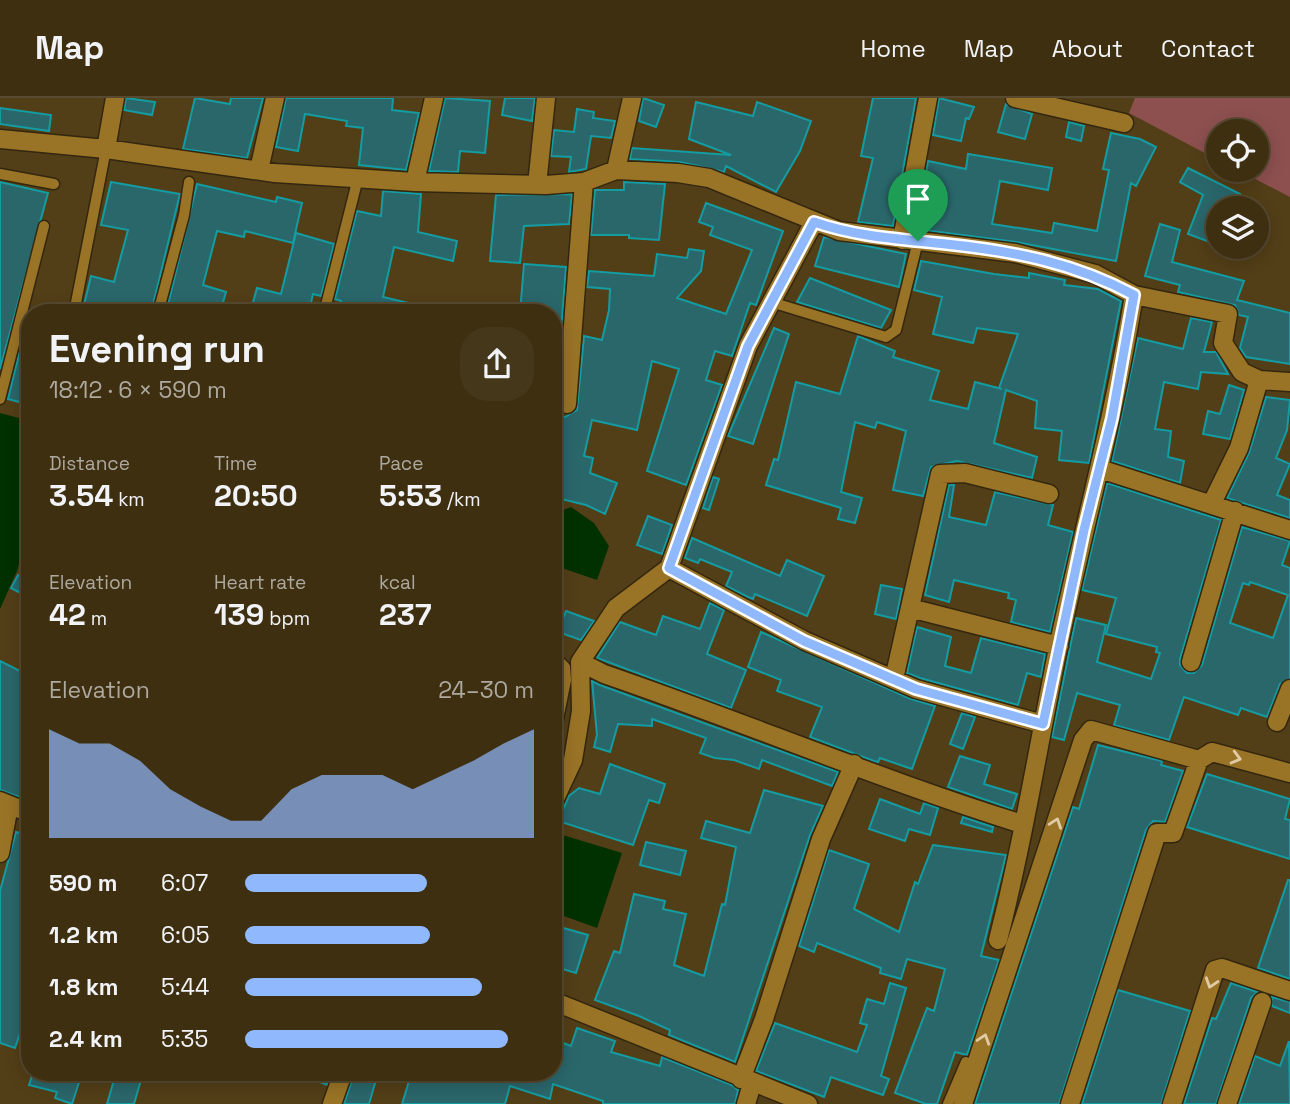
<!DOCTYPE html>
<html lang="en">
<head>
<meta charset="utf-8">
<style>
	body { margin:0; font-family:"Space Grotesk",sans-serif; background:#45371a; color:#f1f3f6; height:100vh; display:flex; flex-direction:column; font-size:26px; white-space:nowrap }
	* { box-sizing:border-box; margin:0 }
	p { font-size:23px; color:#ada99f }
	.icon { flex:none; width:38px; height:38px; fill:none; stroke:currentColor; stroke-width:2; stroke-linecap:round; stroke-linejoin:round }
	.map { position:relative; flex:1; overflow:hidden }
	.sheet { position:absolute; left:21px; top:206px; width:541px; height:777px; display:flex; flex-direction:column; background:#3e2f11; border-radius:28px; box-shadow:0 4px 18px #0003,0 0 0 2px #574a31 }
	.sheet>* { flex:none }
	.tools { position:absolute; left:1206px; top:21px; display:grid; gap:14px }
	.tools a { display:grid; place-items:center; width:63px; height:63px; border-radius:50%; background:#3e2f11; box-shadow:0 4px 18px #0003,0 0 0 2px #574a31; font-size:35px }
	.pin { position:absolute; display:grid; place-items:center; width:60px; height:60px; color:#fff; margin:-72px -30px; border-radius:50% 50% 50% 0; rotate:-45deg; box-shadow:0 0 7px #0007 }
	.pin .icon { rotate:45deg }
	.round { display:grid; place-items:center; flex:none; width:74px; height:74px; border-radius:28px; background:#45371a }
	.overview { display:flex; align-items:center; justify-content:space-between; height:119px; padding:0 28px }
	h1 { font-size:38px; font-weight:700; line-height:52px }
	.stats { display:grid; grid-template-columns:repeat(3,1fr); gap:10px; height:119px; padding:7px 28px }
	.stats div { display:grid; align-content:center }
	.stats b { font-size:30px; font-weight:700 }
	.stats small { font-size:19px; font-weight:400 }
	.stats p { font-size:19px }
	.chart { height:196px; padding:14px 28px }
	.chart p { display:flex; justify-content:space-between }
	.chart svg { width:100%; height:126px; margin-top:7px; fill:#90b8fd; opacity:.7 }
	ul { padding:0 28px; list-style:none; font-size:23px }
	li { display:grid; grid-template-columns:112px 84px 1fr; align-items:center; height:52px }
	li i { height:18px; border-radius:9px; background:#90b8fd }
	header { display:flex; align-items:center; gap:42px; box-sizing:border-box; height:98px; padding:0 35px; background:#3e2f11; border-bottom:2px solid #574a31 }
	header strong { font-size:33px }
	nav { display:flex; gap:38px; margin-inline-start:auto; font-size:24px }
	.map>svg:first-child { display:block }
	.green { fill:#8d504f }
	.water { fill:#023100 }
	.building { fill:#2a676b; stroke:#149ca3; stroke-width:2; fill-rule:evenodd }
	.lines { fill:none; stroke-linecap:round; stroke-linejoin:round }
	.service-casing { stroke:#34270f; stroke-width:13 }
	.minor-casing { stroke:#34270f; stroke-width:21 }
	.tertiary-casing { stroke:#34270f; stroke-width:21 }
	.service { stroke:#9a7426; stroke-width:10 }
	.minor { stroke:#9a7426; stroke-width:18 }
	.tertiary { stroke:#9a7426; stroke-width:18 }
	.oneway { stroke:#dfcba5 }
	.route-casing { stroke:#fff; stroke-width:14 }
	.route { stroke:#90b8fd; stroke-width:9 }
</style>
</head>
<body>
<header>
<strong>Map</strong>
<nav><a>Home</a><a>Map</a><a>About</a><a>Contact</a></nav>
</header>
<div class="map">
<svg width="1290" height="1006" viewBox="0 0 1290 1006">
	<rect width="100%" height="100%" fill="#533f17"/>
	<path class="green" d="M1135,0H1290V99L1238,72H1256V33H1218V62L1129,15Z"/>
	<path class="water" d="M0,315L30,323V427L17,473L0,511Z
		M571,409L594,425L609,448L597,482L553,467V416Z
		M556,735L622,755L597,830L553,814V746Z"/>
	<path class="building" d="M126,0L155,4L152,17L124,12Z
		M195,0L230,6L231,0H263L247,60L183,51Z
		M286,0H393L392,12L419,15L406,72L359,67L363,30L346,28L347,23L305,16L298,53L276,49Z
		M445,0L490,3L485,55L460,53L458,74L429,73Z
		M505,0H535L532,23L502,17Z
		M643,0L664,7L656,29L639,23Z
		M873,0H916L893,128L858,124L873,60L861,58Z
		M939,0L974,9L969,21L966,20L961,43L933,37Z
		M696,4L753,18L757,4L811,23L800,53L776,94L726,68L724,74L680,64L630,61L632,50L731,57L689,41Z
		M1006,6L1032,16L1025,41L998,34Z
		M0,10L51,17L49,33L0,26Z
		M577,11L594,14L593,20L615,23L611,40L591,38L586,71L569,74L571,59L551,58L554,32L574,34Z
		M1069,24L1084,28L1081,43L1066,39Z
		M1111,35L1140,41L1156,49L1136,88L1131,85L1116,163L1016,144L916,131L928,63L966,71L968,56L1052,70L1048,92L1000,83L992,126L1052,135L1054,125L1097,133L1109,72L1103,71Z
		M1188,70L1240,96L1233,110H1218V147L1188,136L1203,97L1180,84Z
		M0,84L48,95L0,271Z
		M111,84L180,96L151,215H82L91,178L114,184L128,132L101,127Z
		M624,84L665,86L659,142L629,140V137H591L595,92H624Z
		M197,86L276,104L277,99L302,105L293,145L245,133L244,139L217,133L203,187L226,194L220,215H197L183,211L181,215H166Z
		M383,93L421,96L418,134L457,143L453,163L394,149L383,199L430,210V215H339L341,203L335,201L357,113L381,118Z
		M572,96L569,126L524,128L520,165L490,163L496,97Z
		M706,105L783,133L756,207L750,205L732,258L715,253L706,282L722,287L686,387L647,373L679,271L652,263L637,332L592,322L584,358L593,360L590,375L617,385L605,416L586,407L553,399V317L565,319L577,312L584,238L602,242L609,212L610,191L587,189L589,173L654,178L657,156L687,160L689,151L704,153L701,173L677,200L726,216L752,152L710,137L713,129L699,124Z
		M1160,126L1180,132L1172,164L1244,183L1237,202L1290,215V266L1246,259L1240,250L1248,219L1239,217L1235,207L1178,194L1180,187L1145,178Z
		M296,135L334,146L321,198L313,196L309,213L282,207L280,215H250L257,190L281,196Z
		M824,139L906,156L899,189L815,168Z
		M921,163L994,176L1029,180V175L1065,182L1064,187L1098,191L1121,203L1089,365L1059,362L1062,333L1035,330L1037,303L1006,292L994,345L1037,359L1032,380L957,363L931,369L923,398L893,392L906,333L877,324L875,330L855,324L841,394L862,400L855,425L838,421L841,410L766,387L774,361L778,362L796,284L840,296L858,238L895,253L893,259L939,273L930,302L968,311L975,284L1002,291L999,290L1018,236L977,230L973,245L933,236L942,199L914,192Z
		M524,166L566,169L557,286L553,285V215H520Z
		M810,180L891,212L881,230L797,204Z
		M1191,220L1212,224L1204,254H1216L1228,276L1201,274L1198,291L1164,284L1155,331L1171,333L1168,359L1184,363L1180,385L1112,363L1138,240L1183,251Z
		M774,230L789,236L753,346L728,338Z
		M23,240L30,242V307L8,301Z
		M1229,287L1244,292L1230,341L1203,336L1208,313L1220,316Z
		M1266,299L1290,302L1287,332L1276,360L1290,366L1277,397L1290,402V420L1227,400L1249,355Z
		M713,379L719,381L709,412L703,410Z
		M1107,385L1221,422L1180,561V567L1187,575H1194L1202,567L1242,429L1290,443L1282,467L1290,470V580L1280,586L1267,619L1241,610L1238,617L1184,599L1169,642L1114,627L1120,607L1077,595L1064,642L1052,639L1076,520L1106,527L1097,564L1151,581L1160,555L1156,554L1157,549L1106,536L1116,500L1082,492ZM1250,484L1288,497L1273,540L1230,525L1243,485L1249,487Z
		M949,387H954L949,419L986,427L995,394L1053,407L1048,427L1073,434L1050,534L1011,524L1016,502L1008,500L1009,495L954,482L949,504L925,497Z
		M648,418L672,427L662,456L637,447Z
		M692,440L780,478L787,462L824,478L807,518L755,496L753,501L748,499L726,488L732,474L700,461L698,465L685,460Z
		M18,477L30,483V500L11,490Z
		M881,487L902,491L896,521L875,516Z
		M710,505L724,512L707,556L746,572L731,610L597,560L620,524L656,537L663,518L700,531Z
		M566,513L594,523L581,542L558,534Z
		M917,529L951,539L945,568L971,575L981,540L1045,556L1041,579L1027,575L1018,607L920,580L907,575Z
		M761,534L911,601L935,608L912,671L880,660L878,664L874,663L810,639L822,609L777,593L781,582L748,569Z
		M0,563L30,578V703L0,692Z
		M592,583L600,587L838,674L832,688L762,662L759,671L734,662L715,660L700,655L706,640L652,621V628L618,626L610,654L594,649L597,637Z
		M962,615L975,619L963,651L950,646Z
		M1098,647L1162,663L1161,667L1183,673L1165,724L1153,723L1146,732L1059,1006H975L1073,709L1079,711Z
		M960,658L990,667L984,686L1017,696L1012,711L948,689Z
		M610,666L665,686L659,705L649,702L633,747L558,723L569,698L579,690L600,696Z
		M1207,676L1290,701L1285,721L1290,722V761L1187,729Z
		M764,692L823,708L810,737L735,964L669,937L670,932L639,918L595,902L614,853L620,855L634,796L665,803L663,811L686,816L674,867L704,878L722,806L725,807L736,749L701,740L706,723L750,735Z
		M880,701L920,716L924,705L938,710L930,737L909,731L905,743L869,731Z
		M963,719L993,729L992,734L961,725Z
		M16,734L30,738V753L21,779L30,782V922L25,921L15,950L0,945V793Z
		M646,744L686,753L680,777L640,767Z
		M933,747L1006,757L981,858L999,862L967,957L955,954L937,1006H926L895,995L927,910L934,913L945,871L907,861L901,881L880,875L881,870L817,845L814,854L799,848L829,752L869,766L854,811L899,834L915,784L918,786Z
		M1288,782H1290V881L1258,870Z
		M553,827L588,837L576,875L553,868Z
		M890,885L906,890L881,978L889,981L883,997L831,979L824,999L756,973L775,925L857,954L867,927L860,925L867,901L884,906Z
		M1231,885L1257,894L1251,900L1216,1006H1184L1212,920L1216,921Z
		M1118,892L1190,913L1161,1006H1082Z
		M1272,899L1290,904V915L1272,908Z
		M577,930L615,943L611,954L660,968L662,959L732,987L738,992L735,1006H603V1003L553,986L550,1001L510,988L505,1006H402L410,980L422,983L423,975H553V941L571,948Z
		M1289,943L1290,1006H1239L1255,958L1280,968Z
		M33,975H82L72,1006L55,1000L57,994L29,987Z
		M116,975H143L134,1006H107Z
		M299,975H331L327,987Z
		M354,975H378L369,1006H344Z"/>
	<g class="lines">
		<g class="service-casing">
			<path id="service" d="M0,76L54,86
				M771,204L886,239L896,232L918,143
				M74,215L106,51
				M158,215L184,117L189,84
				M324,215L358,80
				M0,301L44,128
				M553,557L565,569L566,582L553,646
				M948,1006L966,964"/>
		</g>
		<g class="minor-casing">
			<path id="minor" d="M1015,0L1124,25
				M0,41L106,51L275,75L415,84L546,87L584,84L616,72L678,75L709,80L839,133L1015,155L1095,176L1134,197L1228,216L1223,245L1242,274L1259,282L1239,350L1212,405
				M106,51L115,0
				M259,72L275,0
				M616,72L632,0
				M415,84L434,0
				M537,87L546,0
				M814,124L748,248L669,470L805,543L916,591L1043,626
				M902,142L928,0
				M1259,282L1290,284
				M567,306L584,84
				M1100,371L1290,432
				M910,510L1059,548
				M580,564L604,576C744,624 881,682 1022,726
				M1191,564L1235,413
				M894,581L940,376L965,375L1049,396
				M1277,624L1290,591
				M553,705L573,662L581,613L580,564L616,510L669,470
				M0,755L9,708
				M998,842C1023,744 1039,644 1059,545C1084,429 1115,315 1134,197
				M741,981L764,921L821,741L854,666
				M332,1006L343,975
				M746,1006L752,986
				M963,1006L1083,642L1091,632L1199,662L1212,654L1290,675
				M1070,1006L1157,735H1173L1199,662
				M1172,1006L1215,872L1222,870L1290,893
				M1227,1006L1262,904"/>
		</g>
		<g class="tertiary-casing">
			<path id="tertiary" d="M0,703L30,715
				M553,903L808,1006"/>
		</g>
		<use href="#service" class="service"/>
		<use href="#minor" class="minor"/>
		<use href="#tertiary" class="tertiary"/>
	</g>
	<defs><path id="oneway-chevron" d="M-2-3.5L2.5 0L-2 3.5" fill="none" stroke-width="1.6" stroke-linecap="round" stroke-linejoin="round" transform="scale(1.75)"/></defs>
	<g class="oneway">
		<use href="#oneway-chevron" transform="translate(1236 660) rotate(15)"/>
		<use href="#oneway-chevron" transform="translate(1056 725) rotate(-71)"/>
		<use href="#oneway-chevron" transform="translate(1211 885) rotate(108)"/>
		<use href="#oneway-chevron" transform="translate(984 941) rotate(-72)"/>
	</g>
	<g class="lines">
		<g class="route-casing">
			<path id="route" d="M814,124C857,139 901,141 946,146C1013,153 1075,165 1134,197L1112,320L1084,432L1043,626L916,591L804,543L669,470L748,248Z"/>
		</g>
		<use href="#route" class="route"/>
	</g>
</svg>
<div class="tools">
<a><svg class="icon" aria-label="locate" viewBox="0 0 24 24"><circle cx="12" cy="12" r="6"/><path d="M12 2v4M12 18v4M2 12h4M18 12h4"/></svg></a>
<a><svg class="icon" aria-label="layers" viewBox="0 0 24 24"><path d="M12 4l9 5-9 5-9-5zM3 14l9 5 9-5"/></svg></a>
</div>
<div class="pin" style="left:918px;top:143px;background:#1e9e55"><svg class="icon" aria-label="arrive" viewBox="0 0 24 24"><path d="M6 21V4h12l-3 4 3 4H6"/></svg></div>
<section class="sheet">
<div class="overview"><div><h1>Evening run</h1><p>18:12 · 6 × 590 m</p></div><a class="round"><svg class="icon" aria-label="share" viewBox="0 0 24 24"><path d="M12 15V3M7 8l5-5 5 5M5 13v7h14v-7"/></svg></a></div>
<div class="stats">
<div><p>Distance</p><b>3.54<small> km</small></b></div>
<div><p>Time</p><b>20:50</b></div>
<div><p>Pace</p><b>5:53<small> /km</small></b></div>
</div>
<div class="stats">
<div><p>Elevation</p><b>42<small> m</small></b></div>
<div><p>Heart rate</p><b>139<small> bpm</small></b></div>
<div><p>kcal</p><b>237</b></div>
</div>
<div class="chart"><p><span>Elevation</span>24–30 m</p>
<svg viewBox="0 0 160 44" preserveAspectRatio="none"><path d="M0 44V6L10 11L20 11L30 17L40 27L50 33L60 38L70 38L80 27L90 22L100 22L110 22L120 27L130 22L140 17L150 11L160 6V44z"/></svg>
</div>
<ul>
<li><b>590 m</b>6:07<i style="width:63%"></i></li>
<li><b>1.2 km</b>6:05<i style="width:64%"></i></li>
<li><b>1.8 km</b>5:44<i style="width:82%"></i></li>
<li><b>2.4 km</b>5:35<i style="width:91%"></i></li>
</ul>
</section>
</div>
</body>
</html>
